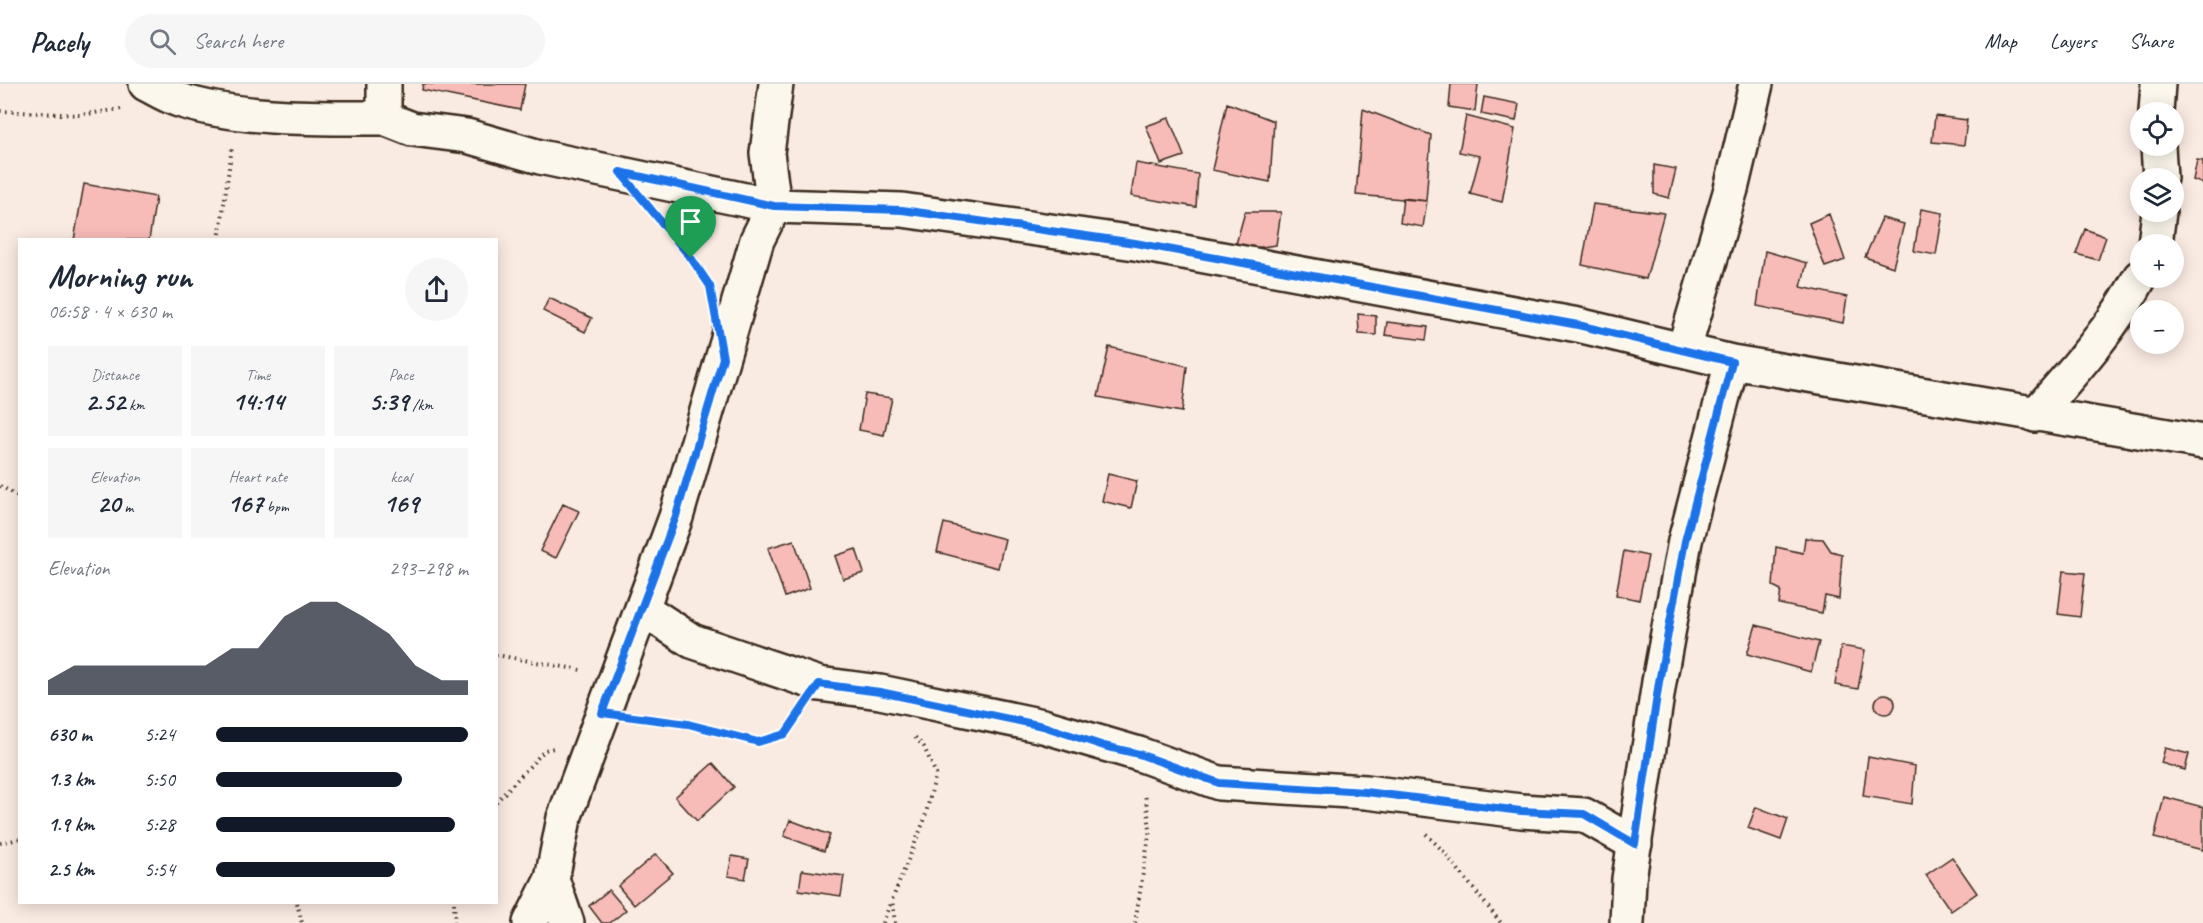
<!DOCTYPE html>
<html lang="en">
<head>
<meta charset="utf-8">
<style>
	body { margin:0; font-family:Caveat,sans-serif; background:#f6f6f7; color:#1f2937; height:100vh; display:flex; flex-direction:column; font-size:22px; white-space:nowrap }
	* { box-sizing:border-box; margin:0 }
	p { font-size:20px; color:#747a83 }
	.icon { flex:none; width:33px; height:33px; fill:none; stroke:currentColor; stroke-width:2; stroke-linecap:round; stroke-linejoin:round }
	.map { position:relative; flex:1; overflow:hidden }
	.sheet { position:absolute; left:18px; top:154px; width:480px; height:666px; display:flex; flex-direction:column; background:#fff; border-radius:0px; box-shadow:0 3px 15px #0003 }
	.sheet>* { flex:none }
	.controls { position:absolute; left:2130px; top:18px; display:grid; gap:12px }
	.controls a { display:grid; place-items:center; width:54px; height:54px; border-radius:50%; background:#fff; box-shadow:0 3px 15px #0003; font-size:30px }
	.pin { position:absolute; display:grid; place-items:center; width:51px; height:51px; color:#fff; margin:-62px -26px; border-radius:50% 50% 50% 0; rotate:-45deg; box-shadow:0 0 6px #0007 }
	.pin .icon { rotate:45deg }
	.round { display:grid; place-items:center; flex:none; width:63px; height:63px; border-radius:32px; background:#f6f6f7 }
	.head { display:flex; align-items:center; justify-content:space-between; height:102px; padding:0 30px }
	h1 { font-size:33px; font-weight:800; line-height:45px }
	.figures { display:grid; grid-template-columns:repeat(3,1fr); gap:9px; height:102px; padding:6px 30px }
	.figures div { display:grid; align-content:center; border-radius:0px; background:#f6f6f7; text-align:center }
	.figures b { font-size:26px; font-weight:800 }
	.figures small { font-size:16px; font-weight:400 }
	.figures p { font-size:16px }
	.chart { height:168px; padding:12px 30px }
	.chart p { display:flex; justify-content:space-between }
	.chart svg { width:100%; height:108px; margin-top:6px; fill:#111827; opacity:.7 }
	ul { padding:0 30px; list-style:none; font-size:20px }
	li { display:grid; grid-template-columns:96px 72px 1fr; align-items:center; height:45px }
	li i { height:15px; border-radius:8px; background:#111827 }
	header { display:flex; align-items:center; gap:36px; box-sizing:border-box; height:84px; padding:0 30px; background:#fff; border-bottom:2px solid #e0e1e3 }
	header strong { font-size:28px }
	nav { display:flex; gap:33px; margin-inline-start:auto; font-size:21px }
	.search { width:420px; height:54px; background:#f6f6f7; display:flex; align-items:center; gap:15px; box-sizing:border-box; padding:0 21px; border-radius:33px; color:#747a83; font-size:22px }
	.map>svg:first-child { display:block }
	.building { fill:#f7bbb8; stroke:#3b2a1e; stroke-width:1.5 }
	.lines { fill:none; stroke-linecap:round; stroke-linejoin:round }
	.street-casing { stroke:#3b2a1e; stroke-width:38 }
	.path { stroke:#3b2a1e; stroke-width:4; stroke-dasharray:1.5 4.5; stroke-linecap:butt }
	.street { stroke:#fbf7ec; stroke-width:33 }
	.route-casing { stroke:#fff; stroke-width:12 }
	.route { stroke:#1a73e8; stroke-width:8 }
</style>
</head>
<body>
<header>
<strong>Pacely</strong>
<div class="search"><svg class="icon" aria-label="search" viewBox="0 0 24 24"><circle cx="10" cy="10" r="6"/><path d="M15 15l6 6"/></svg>Search here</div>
<nav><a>Map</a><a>Layers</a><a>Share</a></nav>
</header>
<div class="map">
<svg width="2203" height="839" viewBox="0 0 2203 839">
	<rect width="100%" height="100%" fill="#faebe2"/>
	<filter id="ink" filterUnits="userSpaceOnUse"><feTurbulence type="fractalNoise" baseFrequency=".0167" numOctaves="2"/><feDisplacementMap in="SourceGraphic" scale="12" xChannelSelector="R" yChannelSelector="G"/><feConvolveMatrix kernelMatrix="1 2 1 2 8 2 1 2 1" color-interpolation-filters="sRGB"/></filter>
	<g filter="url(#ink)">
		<path class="building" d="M423,0H525L520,26L422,6Z
			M1451,0H1478L1475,27L1449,23Z
			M1484,13L1519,20L1516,37L1481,30Z
			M1227,19L1274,37L1270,98L1212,86Z
			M1363,25L1431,51L1426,117L1356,111Z
			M1466,32L1515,45L1502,118L1470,110L1480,72L1459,68Z
			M1935,32L1967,36L1964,61L1932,58Z
			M1169,34L1184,72L1161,80L1146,42Z
			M2197,76L2203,77V100L2193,96Z
			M1136,79L1198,90L1196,123L1131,112Z
			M1654,81L1676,85L1669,114L1654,110Z
			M84,100L156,113L149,156H74Z
			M1403,114L1427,117L1423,143L1400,139Z
			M1593,120L1664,129L1646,195L1582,181Z
			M1921,125L1943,129L1936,171L1914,167Z
			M1245,128H1281L1276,161L1234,167Z
			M1829,130L1845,176L1825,183L1809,139Z
			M1882,134L1904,140L1893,183L1865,173Z
			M2085,145L2106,153L2098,176L2076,170Z
			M1765,167L1807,179L1801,203L1847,213L1843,239L1757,222Z
			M549,214L592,234L585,248L543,227Z
			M1358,230L1376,232V251L1359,250Z
			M1387,238L1428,243L1426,256L1385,251Z
			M1109,263L1187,282L1182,328L1098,313Z
			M865,310L892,314L884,351L859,346Z
			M1108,390L1137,397L1131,424L1102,417Z
			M563,420L579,427L556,474L540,467Z
			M944,439L1005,455L998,484L937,468Z
			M1805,454L1823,455L1831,467L1842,470L1839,515L1825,512L1822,529L1779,520L1781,506L1773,502L1776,463L1803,469Z
			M794,456L810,504L785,513L768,464Z
			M856,465L864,489L843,495L835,472Z
			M1624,467L1648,472L1639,516L1616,511Z
			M2063,487L2085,489L2080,533L2058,530Z
			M1756,541L1819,558L1811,588L1747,570Z
			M1841,562L1865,566L1858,605L1835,601Z
			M1875 620a10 10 0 1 1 20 0a10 10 0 1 1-20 0Z
			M2165,664L2189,670L2185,686L2161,679Z
			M1868,673L1915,682L1912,720L1863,712Z
			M713,679L734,703L697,737L675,713Z
			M2164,713L2203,723V766L2154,754Z
			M1756,723L1788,735L1781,756L1748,744Z
			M790,736L830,751L824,767L784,752Z
			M656,770L673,789L634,821L618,802Z
			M732,772L749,775L745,795L728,792Z
			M1952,773L1977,809L1951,827L1926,791Z
			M802,786L844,792L841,812L799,806Z
			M609,806L626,826L610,839H602L589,822Z"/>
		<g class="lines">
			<g class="street-casing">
				<path id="street" d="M146,0C156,5 167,12 179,16C240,36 320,34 384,34
					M384,0V34L412,45L467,52L540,73L774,122L767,69L776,0
					M2156,28L2158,0
					M2158,62L2160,94
					M2155,160L2159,128
					M1684,265L1731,105L1756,0
					M2035,331C2073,288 2113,244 2140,193
					M643,525L692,557L819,600L880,608L1043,642L1139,670L1219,699L1366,708L1521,727L1584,731L1635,760
					M530,839L552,795
					M567,839L552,795L564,734L676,433L757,156L774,122L902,126L1135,159L1578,241L1732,278L2203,358
					M1627,839L1629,795L1659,598L1685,457L1732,278"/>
			</g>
			<path class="path" d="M0,27L80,31L121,25
				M656,133L691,173L709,200
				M219,156L232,63
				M0,402L20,413
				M496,571L581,586
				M638,634L688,640L758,658L785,650L799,630
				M496,718L545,666L554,664
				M1426,750L1444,768L1501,839
				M0,759L20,755
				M297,819L302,839
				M454,819L455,839
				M883,839L891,817
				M895,839L892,816L924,737L936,690L924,663L913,651
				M1135,839L1150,745L1145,709"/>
			<use href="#street" class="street"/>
		</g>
	</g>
	<g class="lines" filter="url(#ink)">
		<g class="route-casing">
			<path id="route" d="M620,88L774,122L902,126L1135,159L1578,241L1732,278L1685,457L1659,598L1635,760L1584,730L1521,727L1366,708L1219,699L1139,670L1104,662L1043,642L880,608L819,600L785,650L758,658L688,640L602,629L676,432L723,274L710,202L691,174Z"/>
		</g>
		<use href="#route" class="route"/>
	</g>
</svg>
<div class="controls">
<a><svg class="icon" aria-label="locate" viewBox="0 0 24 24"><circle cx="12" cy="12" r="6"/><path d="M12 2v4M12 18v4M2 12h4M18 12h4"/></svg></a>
<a><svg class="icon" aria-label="layers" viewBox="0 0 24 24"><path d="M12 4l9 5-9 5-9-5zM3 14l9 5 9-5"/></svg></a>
<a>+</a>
<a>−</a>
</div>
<div class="pin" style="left:691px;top:174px;background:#1e9e55"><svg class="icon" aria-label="arrive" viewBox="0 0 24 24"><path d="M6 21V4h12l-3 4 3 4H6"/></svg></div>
<section class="sheet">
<div class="head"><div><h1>Morning run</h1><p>06:58 · 4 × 630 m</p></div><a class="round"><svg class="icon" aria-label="share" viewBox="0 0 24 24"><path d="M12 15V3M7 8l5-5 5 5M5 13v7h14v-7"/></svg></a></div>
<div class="figures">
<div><p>Distance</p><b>2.52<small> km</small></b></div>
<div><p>Time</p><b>14:14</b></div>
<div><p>Pace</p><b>5:39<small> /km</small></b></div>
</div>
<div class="figures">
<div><p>Elevation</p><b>20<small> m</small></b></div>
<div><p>Heart rate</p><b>167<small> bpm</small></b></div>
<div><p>kcal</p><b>169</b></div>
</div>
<div class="chart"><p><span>Elevation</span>293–298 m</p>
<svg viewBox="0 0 160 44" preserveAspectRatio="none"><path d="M0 44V38L10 32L20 32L30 32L40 32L50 32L60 32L70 25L80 25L90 12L100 6L110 6L120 12L130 19L140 32L150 38L160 38V44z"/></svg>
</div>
<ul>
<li><b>630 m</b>5:24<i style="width:100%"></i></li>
<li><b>1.3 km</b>5:50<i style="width:74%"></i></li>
<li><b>1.9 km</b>5:28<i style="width:95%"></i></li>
<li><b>2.5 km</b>5:54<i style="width:71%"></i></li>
</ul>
</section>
</div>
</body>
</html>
